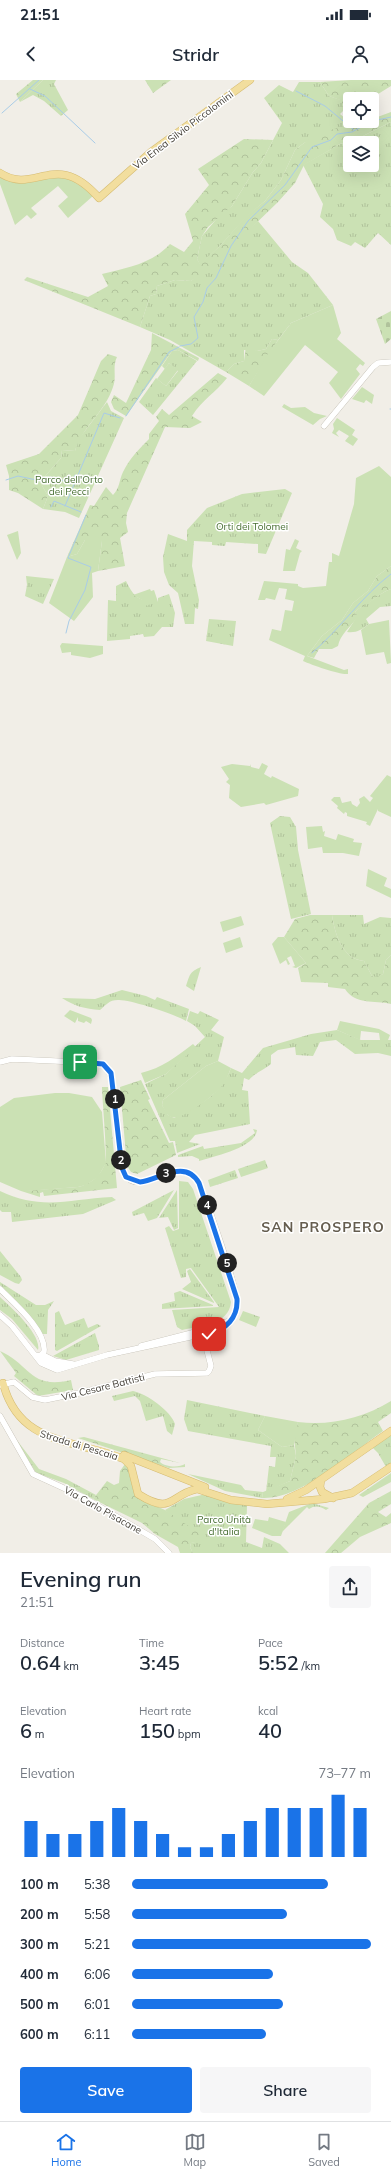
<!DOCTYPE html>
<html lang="en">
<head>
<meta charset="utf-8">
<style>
	body { margin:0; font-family:Mulish,sans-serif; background:#f6f6f7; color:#1f2937; height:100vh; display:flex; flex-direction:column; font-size:15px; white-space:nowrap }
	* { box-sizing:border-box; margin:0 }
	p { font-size:13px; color:#747a83 }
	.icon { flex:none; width:22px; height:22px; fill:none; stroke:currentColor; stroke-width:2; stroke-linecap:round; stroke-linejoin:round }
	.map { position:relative; height:1473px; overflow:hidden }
	.details { display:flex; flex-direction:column; background:#fff; flex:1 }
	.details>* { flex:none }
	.buttons { position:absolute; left:343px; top:12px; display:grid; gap:8px }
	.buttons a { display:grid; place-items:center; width:36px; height:36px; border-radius:4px; background:#fff; box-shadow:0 4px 16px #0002; font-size:20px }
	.pin { position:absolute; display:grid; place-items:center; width:34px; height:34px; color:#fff; margin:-17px; border-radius:8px; box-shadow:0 2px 6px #0006 }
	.km { position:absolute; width:20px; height:20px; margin:-10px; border-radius:50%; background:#222; color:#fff; font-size:11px; line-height:20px; text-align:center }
	.round { display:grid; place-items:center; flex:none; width:42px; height:42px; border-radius:4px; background:#f6f6f7 }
	.head { display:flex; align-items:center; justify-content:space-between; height:68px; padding:0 20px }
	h1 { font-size:22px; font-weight:600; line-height:30px }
	.figures { display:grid; grid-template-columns:repeat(3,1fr); gap:6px; height:68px; padding:4px 20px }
	.figures div { display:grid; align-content:center }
	.figures b { font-size:20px; font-weight:600 }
	.figures small { font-size:11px; font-weight:400 }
	.figures p { font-size:11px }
	.chart { height:112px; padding:8px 20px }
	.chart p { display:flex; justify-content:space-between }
	.chart svg { width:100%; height:72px; margin-top:4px; stroke:#1a73e8; stroke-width:6 }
	.cta { display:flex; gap:8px; margin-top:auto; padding:8px 20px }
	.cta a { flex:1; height:46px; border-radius:4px; background:#1a73e8; color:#fff; font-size:16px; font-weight:600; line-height:46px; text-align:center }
	.cta a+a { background:#f6f6f7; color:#1f2937 }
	ul { padding:0 20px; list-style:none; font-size:13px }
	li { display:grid; grid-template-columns:64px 48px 1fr; align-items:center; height:30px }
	li i { height:10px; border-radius:5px; background:#1a73e8 }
	.status { display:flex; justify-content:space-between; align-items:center; height:28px; padding:0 20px; background:#fff; direction:ltr }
	.status svg { height:11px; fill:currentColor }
	header { display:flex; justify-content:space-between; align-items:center; height:52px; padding:0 20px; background:#fff; font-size:18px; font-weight:600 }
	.dock { display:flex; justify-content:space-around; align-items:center; height:56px; border-top:1px solid #e0e1e3; background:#fff; font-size:11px; color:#747a83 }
	.dock a { display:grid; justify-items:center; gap:2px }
	.dock .on { color:#1a73e8 }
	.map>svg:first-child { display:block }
	.grass { fill:url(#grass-tufts); fill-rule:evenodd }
	.forest { fill:url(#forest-crowns) }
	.cemetery { fill:url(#cemetery-stones) }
	.garden { fill:#cbe1b4 }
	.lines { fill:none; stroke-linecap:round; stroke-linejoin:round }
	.stream { stroke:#a9cce7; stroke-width:1 }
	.minor-casing { stroke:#bbb6aa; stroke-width:6 }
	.major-casing { stroke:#d5bb71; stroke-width:8 }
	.minor { stroke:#fff; stroke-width:5.5 }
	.major { stroke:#f2de9e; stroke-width:7 }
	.route-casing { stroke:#fff; stroke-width:8 }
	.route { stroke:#1a73e8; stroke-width:5 }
	.labels { text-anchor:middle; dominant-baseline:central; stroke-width:3; stroke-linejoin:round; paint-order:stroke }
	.street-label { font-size:10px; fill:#433f37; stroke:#fff }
	.park-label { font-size:10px; fill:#466e31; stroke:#fff }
	.district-label { font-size:14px; font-weight:bold; letter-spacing:1px; fill:#655d4f; stroke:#fff }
</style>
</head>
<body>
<div class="status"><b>21:51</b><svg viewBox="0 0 49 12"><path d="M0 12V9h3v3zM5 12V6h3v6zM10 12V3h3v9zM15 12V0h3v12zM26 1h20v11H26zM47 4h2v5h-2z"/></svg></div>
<header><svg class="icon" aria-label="back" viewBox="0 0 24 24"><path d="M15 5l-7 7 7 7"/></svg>Stridr<svg class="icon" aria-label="person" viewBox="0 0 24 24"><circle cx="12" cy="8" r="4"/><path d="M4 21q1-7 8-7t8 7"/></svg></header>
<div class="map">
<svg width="391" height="1473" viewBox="0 0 391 1473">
	<defs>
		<pattern id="grass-tufts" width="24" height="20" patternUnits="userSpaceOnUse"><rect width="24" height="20" fill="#cbe1b4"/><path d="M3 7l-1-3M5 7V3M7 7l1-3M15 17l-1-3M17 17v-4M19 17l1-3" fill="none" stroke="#b0c29b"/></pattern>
		<pattern id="forest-crowns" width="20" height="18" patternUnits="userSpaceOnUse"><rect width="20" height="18" fill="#cbe1b4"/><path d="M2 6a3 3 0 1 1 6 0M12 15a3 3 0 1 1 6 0" fill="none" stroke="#b0c29b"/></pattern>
		<pattern id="cemetery-stones" width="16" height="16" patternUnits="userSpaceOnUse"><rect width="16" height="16" fill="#cbe1b4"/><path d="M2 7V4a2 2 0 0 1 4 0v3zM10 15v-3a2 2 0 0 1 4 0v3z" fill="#b0c29b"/></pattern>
	</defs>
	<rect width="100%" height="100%" fill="#f1eee7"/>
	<path class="grass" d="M43,0H56L54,4L68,30L61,36L44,21L33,15L20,22Z
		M299,2H320L329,16L341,20L346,28L340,34L352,44L304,63L295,70L281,100L265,121L246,137L221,165L200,185L197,179L202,156L220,135L232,126L253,92L261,83L282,43L264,18L279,5L293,12Z
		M391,42V165L378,153L365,168L355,162L351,166L337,160L333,149L320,137L323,124L303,85L340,64L353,61ZM350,63H372V85H350Z
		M258,141L292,182L308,193L333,225L291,243L278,260L272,259L266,269L257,271L244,270V281L234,284L226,292L170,260L140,247L150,216L156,214L157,206L175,200L191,201Z
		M178,270L197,281L153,335L139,322L156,298L166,306L178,291L169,283L165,289L162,286L172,271Z
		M107,322L111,331L124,338L79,438L65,432L43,429L48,416L40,402L61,378L62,370L75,371L78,360Z
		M285,409L292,413L266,474L258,473V464L226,462L225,466L212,465V462L194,461L192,486L199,520L198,529L195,528L194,544H185L178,513L169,505L164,492L163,477L168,454L187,461V450L207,428L242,414Z
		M26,496L54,499L43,524L25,516L27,505Z
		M126,501C135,519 138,520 158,522V518L169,514L175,533L173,547H162L154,556L144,557L143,554L130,556V559L107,561L108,520L116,521V506Z
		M391,509V526L380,527L366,539L369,544C361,550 357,553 347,552L356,538L355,532C359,527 363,527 368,523C376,518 382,512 391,509Z
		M209,539L236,541L233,566L206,561Z
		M280,736L290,737L296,747L298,770L311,834L291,839L270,743Z
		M332,835H363L364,844L380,837L391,838V875L386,880L383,894L376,898L372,896L364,881C342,879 335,854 332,835Z
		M201,887L194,911L186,906C190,895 189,892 201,887Z
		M122,910L146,916L155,920L157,917L189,929L186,941C177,935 129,919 118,920C109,920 106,925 100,930C85,929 74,926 62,918L95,919Z
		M190,931L198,934L200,931L219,940L211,950L224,957L218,981L206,986L163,1020L162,1025L168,1035L174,1038C198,1026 221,1015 231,988L242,993L263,968L311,954L337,950L361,960H391V976L378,973L355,974L336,960L320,962L313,976L296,975L295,967L278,970L271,975V984C264,990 256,992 249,1000L244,998L242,1010L248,1011L250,1044L195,1055L189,1062L200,1064L177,1073L175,1061H170L145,1004L166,994L205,957L195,946L187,941Z
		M253,1049L257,1050C255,1068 214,1076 199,1081V1079L192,1076L178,1077V1075L203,1066L204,1069L241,1063L255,1053Z
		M265,1080L268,1088L241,1097L238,1089Z
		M235,1090L238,1098L210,1107L208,1100Z
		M179,1101L188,1102L193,1109L231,1222C229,1245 200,1246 182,1250L177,1247L172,1230L219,1227L191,1188L186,1189V1197L181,1198L165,1148L169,1146L173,1151L179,1149Z
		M174,1110L157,1138L148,1141L144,1133L133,1136L132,1132Z
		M177,1110L178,1148L174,1150L168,1137L159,1138Z
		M0,1111C42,1131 69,1119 112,1117L116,1120L83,1134L12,1142L11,1132H2L0,1130Z
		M0,1171L21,1197L22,1200L19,1204L15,1203L0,1195Z
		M190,1189L214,1222V1223L182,1209L191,1202L187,1191Z
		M0,1202L36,1225H45L54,1221L48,1230L47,1254H42L31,1237L0,1205Z
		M180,1211L213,1225V1226L162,1229V1224L175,1221L174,1213Z
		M0,1217C11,1227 42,1255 38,1270L12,1239L0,1230Z
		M59,1231L65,1245L84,1238L88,1248L97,1244L101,1246L57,1271L55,1270V1233Z
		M243,1231L260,1237L256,1247L239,1240Z
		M95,1253L99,1266V1270L66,1280L53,1276Z
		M133,1311C147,1314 171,1331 175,1344L172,1355L167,1351L163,1336L146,1341L140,1321L135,1316L114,1321L112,1316Z
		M187,1320L265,1336L258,1350L282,1367L294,1365L296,1376L290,1401L266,1412L269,1386L275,1387L276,1377H270L271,1366L188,1351L184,1339Z
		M391,1354V1384L386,1387L378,1373L372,1367Z
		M16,1359L39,1389L66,1399L96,1415L93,1419L64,1403L36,1393Z
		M188,1394L241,1405L245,1410L263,1412L262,1418L225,1411Z
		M206,1414L247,1425L246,1462L262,1468L264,1457L280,1464L289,1473H193L190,1467L191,1463L199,1461L165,1430L184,1419Z
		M312,1423L329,1428L326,1430C320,1426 315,1425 309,1429L307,1427L282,1452L289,1432Z"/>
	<path class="forest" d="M33,0H43L20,22L16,14Z
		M145,0H171L153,13Z
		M351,0H391V6L370,19H350V27L346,28L340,20L329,16L320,2Z
		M391,32V42L353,61L340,64L304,85L295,103L278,122L208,190L191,201L175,200L157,206L156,214L150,216L140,247L24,200L27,197L88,217L108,206L102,194C126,188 152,184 170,164L184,172L193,161L185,134L209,105L198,89L244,59L273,60L261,83L253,92L232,126L208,147L202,156L197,179L200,184L221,165L246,136L265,121L281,100L295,70L304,63L319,53L364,41H372V39Z
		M152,253L199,278L198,281L178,270L172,271L126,336L114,329L111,322L114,315L126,323L151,270Z
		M272,259L278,260L249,306L226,292L234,284L244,281L246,266L257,271L266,269Z
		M108,274L117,277C112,287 117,297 113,307C105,332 82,347 75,371L62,370L61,378L40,402L48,416L43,429L18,413L9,410V396L6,385L39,374L78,335L101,281Z
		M218,293L227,298C215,313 203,319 192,336L202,342L190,348L165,347L127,433L126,443L128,452L120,458L125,486L98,491L102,461L85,460L77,474L67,477L90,425L94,426L106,407L113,415C120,408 119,400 123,392C130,378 139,369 149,359V354L159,341L156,337L162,329L169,335Z
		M391,486V509C382,512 376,518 369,523C364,527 359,527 355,532L357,538C350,547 340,555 338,566L332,569H319L314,578L307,576L322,556L342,540L353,523L368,511L377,496Z
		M310,835H332C335,854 342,879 364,881L372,896L376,897L383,894L386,880L391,875V924C374,920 355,925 345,909L328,907V903L301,902L298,888L306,883L284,857L295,839Z
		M141,1000L150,1019L148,1020L169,1063L173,1062L176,1075L137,1094L131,1092L127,1086L120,1007Z
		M102,1007H108L117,1108L44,1116L43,1112L40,1113V1117L21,1111L78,1107C91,1104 100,1096 105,1084C108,1078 102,1019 102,1007Z
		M0,1271C30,1284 30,1310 71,1300L73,1310L38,1316L14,1296L16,1293Z
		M391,1321V1333L378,1342L383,1351C351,1373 301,1420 262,1418L263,1412L290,1401L296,1376L294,1357L298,1342C331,1346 363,1338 391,1321Z
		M84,1357L180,1383L161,1379L160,1382C165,1387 179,1388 185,1384V1387L169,1388L78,1358Z
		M125,1384L128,1388L135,1416L165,1430L202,1455L199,1462L191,1463L190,1467L193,1473H180L178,1467L155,1454L142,1443L93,1419L107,1401L114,1405L119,1403L120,1391Z
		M391,1393V1402L363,1417L359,1415Z
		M391,1411V1424L378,1432L386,1437L391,1433V1443L360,1457L341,1473H325L369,1423Z"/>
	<path class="cemetery" d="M391,231V259L385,264L376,239Z"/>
	<path class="garden" d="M0,96C25,111 51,87 77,101C82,105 88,112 93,116L68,138L58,126L68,117L58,106L31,128L37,134L31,139L27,135L15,145L0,104Z
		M333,225L341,253L337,259L365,283L363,286L360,284L356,289L360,294L341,319L329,303L338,292L305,265L264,316L249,306L267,275L291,243Z
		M169,283L178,290L166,306L157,299Z
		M362,307L374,315L372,324L366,320L364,323L352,319Z
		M284,324L291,328L305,327L314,333L327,336L320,339L313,345L282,327Z
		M337,338L355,350L352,355L358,359L353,366L345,361L349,356L339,350L336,353L339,357L332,353L334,349L333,344Z
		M379,386L391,397V486L377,496L368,511L353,523L342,540L322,556L307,576L344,590L348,589V594C340,595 312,585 303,581L305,576L269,560L272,549L281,551L285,530L292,531L294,521L285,519L287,509L279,508L275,520L266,518L265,520H258L264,501L298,504V506L303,508L326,506L329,482H332V473L339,476L354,424L356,398Z
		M18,451L21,473L17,480L7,455Z
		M92,453L102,461L98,491L92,493L93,517L74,541L49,523L67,477L77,474L85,460Z
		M295,459L299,461L296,468L302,471L300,473L295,491H283L286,469L290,470Z
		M150,509L151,511L154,510L158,522L145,526L142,520L133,515Z
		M389,540L391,583L387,584L384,572L366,575L361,550L369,544Z
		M62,563L103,566V574L90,578L71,575V572L62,573L60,566Z
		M262,683L268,686L264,694L271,698L272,696L299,709L298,716L266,725L264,723L241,727L229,718L230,705L226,702L229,699L221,687L232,684L250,686V684L251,687L259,689Z
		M387,695L391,697V737L378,731V729L370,746L366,744L367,742L347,736V733L345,732L344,734L337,728L338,726L331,720L334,717H340L342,723L351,721L352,724L357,727L360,723L359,719L364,716L370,722L373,718L370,716Z
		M322,746L323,752L325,751L324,756L336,760L338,754L354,759L353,762L362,763L359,776L343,773H323L322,767L308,769L306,747Z
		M368,789L387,798L384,806L391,809V818L366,806Z
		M241,836L244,845L223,852L220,842Z
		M240,857L243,867L226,873L223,863Z
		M278,857H284L306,883L296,888L292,887L295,886L291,876L287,878L290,884L288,885L286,880L280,884L272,864Z
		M70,930L91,938L92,940L91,944L86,941L84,943L78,941V937L75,943L64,936Z
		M340,941L379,949L390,955L388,960H380L379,953L361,951L360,960L337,950Z
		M193,964L196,967L166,994L145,1003L141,993C162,988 176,977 193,964Z
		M218,981L231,988C228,995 226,1002 221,1007C214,1015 181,1042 171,1037C166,1035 164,1029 162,1025L163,1020L206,986Z
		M55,1013H69L92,1017L102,1032L106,1083L98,1097L86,1105L78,1107L27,1111H21L0,1102V1027L14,1018Z
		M265,1336L298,1342L294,1365L282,1367L258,1350Z
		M269,1437L286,1442L281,1456H272L252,1448L255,1439L268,1441Z"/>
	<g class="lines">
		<path class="stream" d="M30,9L45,16L95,63
			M296,11L325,26L354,50
			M2,33L39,0
			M373,41L391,37
			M180,266L191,264L198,258L194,237L203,222L207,208L216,198L231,166L248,141L285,105L312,67L331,60L337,54L352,52L372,41
			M390,329H391
			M126,336L169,272L179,267
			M6,400L18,396L41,401C50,393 61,400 71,404L75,395L77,396
			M65,426L104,333L120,338
			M51,427L54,421L81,432
			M66,553L69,541L85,510L91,487L68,478L86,435
			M312,573C341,548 362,516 391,494"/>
		<g class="minor-casing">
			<path id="minor" d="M324,346L373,287L378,283L391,282
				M0,982L12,979L99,983L107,987L112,999L124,1094C141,1119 172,1075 196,1099C204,1109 238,1211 237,1223C237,1236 229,1246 218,1251L107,1275L57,1290L41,1283L12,1246L0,1235
				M0,1209C14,1223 47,1251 44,1272L40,1276L35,1275
				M141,1266L215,1247L231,1240
				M43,1275L55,1281L73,1284
				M41,1276L51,1284L65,1286
				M0,1305L14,1302L32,1317L45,1320L79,1313L155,1294L207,1293L209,1291L211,1286L203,1255
				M0,1336L33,1394L81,1416L155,1459L169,1473"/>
		</g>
		<g class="major-casing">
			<path id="major" d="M0,93C36,116 55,68 99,118L151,72L250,0
				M3,1303C19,1366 75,1359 124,1379L131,1386L138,1414C173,1436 169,1415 197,1409L231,1420L267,1424L324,1419L352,1413L391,1387
				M124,1375L205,1407
				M321,1400L320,1407L322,1412L333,1418
				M287,1419L306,1410L391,1351"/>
		</g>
		<use href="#minor" class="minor"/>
		<use href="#major" class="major"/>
	</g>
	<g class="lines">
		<g class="route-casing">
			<path id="route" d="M80,982L103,984L111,993L122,1088L126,1097L140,1102C159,1100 185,1078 199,1103L237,1219C238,1238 226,1249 209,1254"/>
		</g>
		<use href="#route" class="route"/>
	</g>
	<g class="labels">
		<g class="street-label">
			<text transform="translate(183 50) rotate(-37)">Via Enea Silvio Piccolomini</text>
			<text transform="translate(103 1307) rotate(-14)">Via Cesare Battisti</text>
			<text transform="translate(79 1365) rotate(17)">Strada di Pescaia</text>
			<text transform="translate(103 1430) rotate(29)">Via Carlo Pisacane</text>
		</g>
		<g class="park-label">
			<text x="69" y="399">Parco dell'Orto<tspan x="69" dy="12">dei Pecci</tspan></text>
			<text x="252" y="446">Orti dei Tolomei</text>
			<text x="224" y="1439">Parco Unità<tspan x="224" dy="12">d'Italia</tspan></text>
		</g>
		<g class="district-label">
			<text x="323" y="1147">SAN PROSPERO</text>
		</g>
	</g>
</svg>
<div class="buttons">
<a><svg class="icon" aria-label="locate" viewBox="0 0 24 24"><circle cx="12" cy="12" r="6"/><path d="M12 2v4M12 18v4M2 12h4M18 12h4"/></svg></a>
<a><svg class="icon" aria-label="layers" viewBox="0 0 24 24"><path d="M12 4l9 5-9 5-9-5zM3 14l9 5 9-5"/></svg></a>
</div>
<div class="pin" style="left:80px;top:982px;background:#1e9e55"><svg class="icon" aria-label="arrive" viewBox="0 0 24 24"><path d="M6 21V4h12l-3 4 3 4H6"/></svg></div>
<div class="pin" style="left:209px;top:1254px;background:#d93025"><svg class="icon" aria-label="check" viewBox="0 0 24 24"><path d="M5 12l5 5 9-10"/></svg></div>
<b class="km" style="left:115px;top:1019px">1</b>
<b class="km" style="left:121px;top:1080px">2</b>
<b class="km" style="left:166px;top:1093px">3</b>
<b class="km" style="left:207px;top:1125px">4</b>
<b class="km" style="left:227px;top:1183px">5</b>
</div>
<section class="details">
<div class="head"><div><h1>Evening run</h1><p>21:51</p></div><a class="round"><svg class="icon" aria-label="share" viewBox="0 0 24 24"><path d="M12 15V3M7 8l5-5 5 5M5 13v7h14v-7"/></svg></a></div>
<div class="figures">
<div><p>Distance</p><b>0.64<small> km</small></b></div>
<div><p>Time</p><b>3:45</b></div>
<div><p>Pace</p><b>5:52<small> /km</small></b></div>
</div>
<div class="figures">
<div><p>Elevation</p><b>6<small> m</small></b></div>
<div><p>Heart rate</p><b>150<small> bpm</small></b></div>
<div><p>kcal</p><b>40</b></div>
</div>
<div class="chart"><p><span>Elevation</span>73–77 m</p>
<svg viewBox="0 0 160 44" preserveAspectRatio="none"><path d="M5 44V22M15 44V30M25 44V30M35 44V22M45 44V14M55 44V22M65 44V30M75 44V38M85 44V38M95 44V30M105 44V22M115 44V14M125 44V14M135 44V14M145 44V6M155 44V14"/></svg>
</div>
<ul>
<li><b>100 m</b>5:38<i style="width:82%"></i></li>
<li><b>200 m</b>5:58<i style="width:65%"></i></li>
<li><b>300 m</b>5:21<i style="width:100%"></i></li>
<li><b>400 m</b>6:06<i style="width:59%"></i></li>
<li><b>500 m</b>6:01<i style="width:63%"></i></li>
<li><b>600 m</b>6:11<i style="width:56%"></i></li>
</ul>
<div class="cta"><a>Save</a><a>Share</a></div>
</section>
<nav class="dock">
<a class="on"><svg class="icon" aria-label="home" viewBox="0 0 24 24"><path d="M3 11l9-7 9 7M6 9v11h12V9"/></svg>Home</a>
<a><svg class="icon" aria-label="map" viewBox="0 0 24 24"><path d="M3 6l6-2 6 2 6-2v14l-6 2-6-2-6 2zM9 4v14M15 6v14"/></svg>Map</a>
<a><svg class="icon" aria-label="saved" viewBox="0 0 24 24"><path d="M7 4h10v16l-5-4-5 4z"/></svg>Saved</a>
</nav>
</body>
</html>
